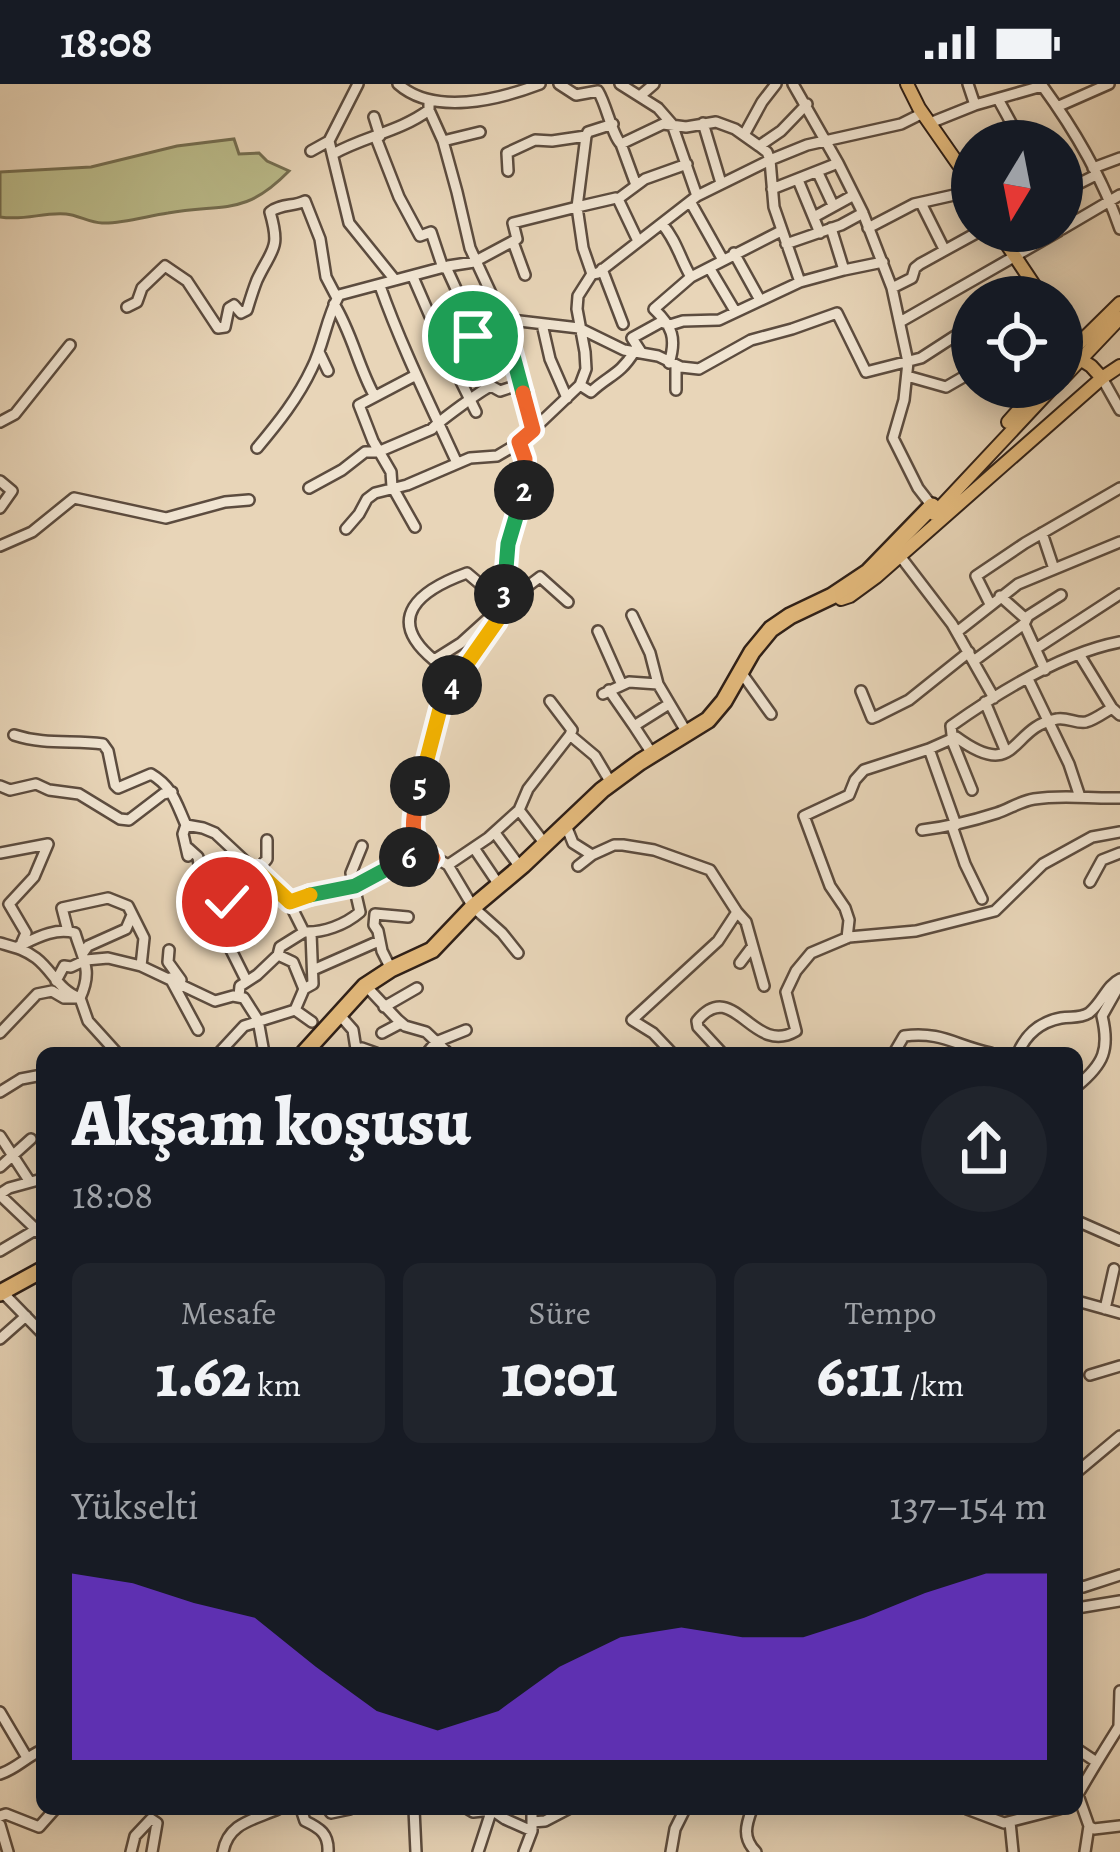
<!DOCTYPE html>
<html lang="tr">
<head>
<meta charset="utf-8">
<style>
	body { margin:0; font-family:Alegreya,serif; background:#20242c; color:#f1f3f6; height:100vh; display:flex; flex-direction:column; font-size:45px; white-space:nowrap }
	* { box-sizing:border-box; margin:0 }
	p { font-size:39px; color:#9ea1a6 }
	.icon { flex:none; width:66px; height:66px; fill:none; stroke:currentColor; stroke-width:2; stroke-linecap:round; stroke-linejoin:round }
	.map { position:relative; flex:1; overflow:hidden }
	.panel { position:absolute; left:36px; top:963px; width:1047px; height:768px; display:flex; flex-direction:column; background:#171b24; border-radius:18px; box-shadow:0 6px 30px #0003 }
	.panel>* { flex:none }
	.needle { width:78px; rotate:190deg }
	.fabs { position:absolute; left:951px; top:36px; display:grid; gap:24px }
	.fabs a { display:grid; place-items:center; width:132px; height:132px; border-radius:50%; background:#171b24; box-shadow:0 6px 30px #0003; font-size:60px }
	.pin { position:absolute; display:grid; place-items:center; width:102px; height:102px; color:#fff; margin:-51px; border:6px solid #fff; border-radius:50%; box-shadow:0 3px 12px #0007 }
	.km { position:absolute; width:60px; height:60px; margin:-30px; border-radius:50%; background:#222; color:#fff; font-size:33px; line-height:60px; text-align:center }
	.round { display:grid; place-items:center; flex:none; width:126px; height:126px; border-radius:63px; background:#20242c }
	.summary { display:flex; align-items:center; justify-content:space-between; height:204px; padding:0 36px }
	h1 { font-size:66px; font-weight:800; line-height:90px }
	.figures { display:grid; grid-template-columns:repeat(3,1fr); gap:18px; height:204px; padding:12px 36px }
	.figures div { display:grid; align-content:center; border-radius:18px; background:#20242c; text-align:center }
	.figures b { font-size:60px; font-weight:800 }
	.figures small { font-size:33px; font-weight:400 }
	.figures p { font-size:33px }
	.chart { height:336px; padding:24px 36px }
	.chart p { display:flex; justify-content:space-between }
	.chart svg { width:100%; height:216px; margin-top:12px; fill:#7c3aed; opacity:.7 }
	.status { display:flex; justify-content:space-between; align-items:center; height:84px; padding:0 60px; background:#171b24; direction:ltr }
	.status svg { height:33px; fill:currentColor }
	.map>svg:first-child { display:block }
	.green { fill:#bbbc8b; stroke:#746e51; stroke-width:3 }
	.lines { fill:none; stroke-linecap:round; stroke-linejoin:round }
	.minor-casing { stroke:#5c4c3f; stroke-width:14 }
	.major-casing { stroke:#2e1f17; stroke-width:16 }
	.highway-casing { stroke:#2e1f17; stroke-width:20 }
	.minor { stroke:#f0e4d1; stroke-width:9 }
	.major { stroke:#e4ba7c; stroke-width:12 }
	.highway { stroke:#e4ba7c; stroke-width:15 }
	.split-1-casing { stroke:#fff; stroke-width:24 }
	.split-2-casing { stroke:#fff; stroke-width:24 }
	.split-3-casing { stroke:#fff; stroke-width:24 }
	.split-4-casing { stroke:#fff; stroke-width:24 }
	.split-5-casing { stroke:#fff; stroke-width:24 }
	.split-6-casing { stroke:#fff; stroke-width:24 }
	.split-7-casing { stroke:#fff; stroke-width:24 }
	.split-8-casing { stroke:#fff; stroke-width:24 }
	.split-1 { stroke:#22a559; stroke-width:15 }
	.split-2 { stroke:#f0652b; stroke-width:15 }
	.split-3 { stroke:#22a559; stroke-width:15 }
	.split-4 { stroke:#f5b400; stroke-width:15 }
	.split-5 { stroke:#f5b400; stroke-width:15 }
	.split-6 { stroke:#f0652b; stroke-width:15 }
	.split-7 { stroke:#22a559; stroke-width:15 }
	.split-8 { stroke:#f5b400; stroke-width:15 }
</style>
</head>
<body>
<div class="status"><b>18:08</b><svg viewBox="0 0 49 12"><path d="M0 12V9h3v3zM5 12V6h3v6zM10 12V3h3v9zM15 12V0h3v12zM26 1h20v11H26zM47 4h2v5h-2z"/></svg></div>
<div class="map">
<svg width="1120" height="1768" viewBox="0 0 1120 1768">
	<rect width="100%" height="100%" fill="#e8d5b8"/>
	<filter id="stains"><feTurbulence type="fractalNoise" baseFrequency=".00167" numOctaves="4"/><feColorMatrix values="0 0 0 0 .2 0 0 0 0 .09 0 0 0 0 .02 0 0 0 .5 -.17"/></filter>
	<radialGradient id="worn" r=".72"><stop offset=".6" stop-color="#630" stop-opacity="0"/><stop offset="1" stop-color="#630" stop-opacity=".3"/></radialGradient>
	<path class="green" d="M234,55L239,70L259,69L267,77L289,87C244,133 224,119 168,129C147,132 123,140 102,139C90,139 78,131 66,130C42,128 26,137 0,133V88L91,83L177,62Z"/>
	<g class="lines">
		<g class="minor-casing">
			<path id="minor" d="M358,0L329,57L349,139L395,196
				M398,0C434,32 498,16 540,0
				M559,0L576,11L598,7C607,22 612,51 621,60L663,40L686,43L716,38L735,45L759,62L767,68L770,76L807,61L901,40L923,29
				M793,0L838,79L863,129L892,204L908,278L904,316L893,354L918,404L932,422
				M968,0L975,21
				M1041,0C1074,45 1102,92 1120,145
				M640,12L654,0
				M998,15L1021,57
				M429,18V26L443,57L457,108L470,164L502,233L533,346
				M1059,22L1109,0
				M374,33L380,52
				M703,39L721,99
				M930,39L975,21L1042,2
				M744,51L762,18L776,0
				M376,54L399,113L420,152L431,148L443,184
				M443,57L480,48
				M621,60L636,101
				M759,62L781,47L807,20
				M311,67L329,57
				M333,70C365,52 399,48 429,26
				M1093,84L1120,74
				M508,87L507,69L535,56L552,57L586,52
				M818,89L833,121
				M798,96L820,149
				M772,105L838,79
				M1062,108L1096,91
				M697,112L770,76L774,123L800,198
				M618,115L638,157
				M691,119L723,176
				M921,119L944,165
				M814,133L854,111
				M662,140C677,157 680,175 691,193
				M868,144L914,120L972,107
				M1062,145L1120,111
				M513,158L525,191
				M786,160L841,141L863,129
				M734,169L760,216
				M446,183L468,231
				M602,185L623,240
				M710,185L735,227
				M844,186L883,178
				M592,190L583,164L577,123L616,114L618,115L645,95L687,80
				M413,193L439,253L473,252L511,236L579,244L624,266L658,272L681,283L699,285L751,256L792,245L837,229L866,288L921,274L972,241
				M380,202C402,264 430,320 457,379
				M892,204L912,194L915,184L920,180L980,147
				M1012,213L1032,198
				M334,220C352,249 358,282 374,311
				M127,223L137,218L142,204L165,182L187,197L218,244L225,243L229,224L234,221L241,229L247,226C250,216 253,206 257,196C272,164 281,166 270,128C282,119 293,123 305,117L320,155L326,193L337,214
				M900,238L1059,147
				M542,240L550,275L567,314
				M439,253L476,328
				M319,268L328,287
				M641,268L632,254L661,238L670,241L683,237L719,236L800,198L844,186L831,144
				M669,279C677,254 672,242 654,225L691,193L781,147
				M676,281V306
				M907,292L946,303L972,288
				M1102,294L1120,326
				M580,301L591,308C609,291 620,291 634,268
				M0,338L15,330L70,261
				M257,364C278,339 298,314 312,284C324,260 326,235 339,211L448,182L474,178L517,155L513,139L577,123L586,52L588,48L613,40
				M0,397L12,407L0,424
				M392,403L391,388L373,357L359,321L416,291
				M309,404L342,386L365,368H378L432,345C438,338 483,305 491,302L500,307L521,300
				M393,404L415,443
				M346,445L359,430L367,415L375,409L407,401L470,374L497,372L519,359L580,301L586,285L585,268L577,225L578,212L592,190L598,189L697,112L672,40L658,24L620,0
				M1042,449L1054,485
				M0,462L32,448L74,414L166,434L225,418L249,416
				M900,472L952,540L994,614
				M1000,512L1026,535
				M990,520L976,492L1025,459L1120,404
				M503,521L494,519L480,500L467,489C420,506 383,534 434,576L461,559L503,521L540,493L568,518
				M632,531L650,569L658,600L687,649
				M598,547L622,601
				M957,548L1018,500L1120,458
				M1037,564L1120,510
				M1079,570L1112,624L1120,631
				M975,576L1024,540
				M1045,586L1024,540L1028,532L1061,511
				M743,591L771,630
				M1028,595L1069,680L1079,710
				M609,606L634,642
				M861,607L872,634L877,632L909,616L969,568
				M603,610L629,598L658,600
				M550,617L572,646L570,651L595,672L611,699
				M985,618L1006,668
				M14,651C45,661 73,656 103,660L108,667L115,701L118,704L151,690C173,703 176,719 186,741
				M929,665L956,741
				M653,671L634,642L669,620
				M0,702L10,706L36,700L49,706L79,710L120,735L129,736L163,710L172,708
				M972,706L953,659L951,642C999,608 1062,569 1120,558
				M519,726L545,760
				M952,742L965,780L982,815
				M567,744L573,759L592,771L614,761H623L654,766L710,786L737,828L746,838L764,902
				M922,746C947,743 972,737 997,729C1009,725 1021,717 1034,715C1064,710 1090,715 1120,714
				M495,749L520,783
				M188,764L198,773L200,789L213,808L224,803
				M474,764L499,801
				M0,769L48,760L34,793L9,820L26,849L22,858
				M188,772L183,750L186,741L203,744L215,749L289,818L304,848C323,849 345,841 360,828L351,789L362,762
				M448,781L488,754L519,726L528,705L570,651
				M578,782L592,771
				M1090,798L1102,776L1120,769
				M289,818L296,814L355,802L404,774L430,776
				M228,821L224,803L235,795L257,787L267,775V756
				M214,845L229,862L246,896
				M68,847L62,824L108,814L128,822L144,854L141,882
				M847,854L849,836L845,824L830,802L804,732L849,711L855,696L864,686L929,665L956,653C1019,699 1009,643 1057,635C1067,633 1077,640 1086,638C1094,636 1105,628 1112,624
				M0,859C14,863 24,865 36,874C53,887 59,907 80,914C93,886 83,876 75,849C56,843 36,854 19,862
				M169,866L168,878L181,896
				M83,869L88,862L126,845L132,831
				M518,869L502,849L473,823L448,781L419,764L414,750L413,730L440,625L465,580L497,537C508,511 501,487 508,461C516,427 537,393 519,359
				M278,871L280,863L304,848
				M740,879L752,863
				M391,885L382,867L378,847L374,841L375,830L408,833
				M313,886L379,857
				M170,894L198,946
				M56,897L64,882L71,883L86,876L108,874L141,882L215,917L233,912L244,914L258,936L264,969
				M366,902L398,936L405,942L426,948L448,969
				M239,912L240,902L257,891L278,871L293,878L304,905
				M80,914L88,937L117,969
				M384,923L417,904
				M295,926L312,938
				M338,929L353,946L356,965L362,964L376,969
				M0,949L37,910L52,907L64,914H76
				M382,949L401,939
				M219,969L244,942L295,926L304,905L313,900L311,849
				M427,969L436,958L466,946
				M672,969L653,949L632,936L718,857L737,828
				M722,969L698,943L697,937C734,892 752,973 796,947L786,908L796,887L811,869L849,853L916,847L995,827L1043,780L1092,753L1120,748
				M894,969L904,952C942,947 956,962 991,969
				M1018,969C1026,950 1040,938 1061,934C1071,932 1079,935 1089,929C1102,919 1107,901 1120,895
				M1077,1002C1104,980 1110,965 1102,932L1120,900
				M0,1008L21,995L42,991
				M0,1052L30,1098
				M0,1083L31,1055
				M0,1110L9,1104L42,1095
				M0,1111L42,1151
				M1077,1137L1120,1156
				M0,1167L37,1145
				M5,1206L4,1210L42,1249
				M1077,1217L1120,1229
				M1105,1225L1114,1185
				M0,1255L26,1232
				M1090,1291L1120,1282
				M1077,1388L1120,1352
				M1077,1501L1083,1503L1120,1491
				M1077,1524L1120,1517
				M0,1628L26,1672
				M1119,1641L1120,1607
				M1077,1665L1095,1677
				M0,1690C16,1685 26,1673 42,1666
				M1078,1711L1089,1742L1094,1745L1120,1742
				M1077,1712C1091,1687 1105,1665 1120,1641
				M301,1725L305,1737C320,1744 329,1750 328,1768
				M328,1725L331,1729L350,1725
				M414,1725L416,1768
				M468,1725L473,1728L492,1726L505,1735L532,1747
				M752,1725C746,1741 742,1754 756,1768
				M967,1725L1004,1739L1059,1725
				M0,1732L6,1730L39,1743L55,1725
				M532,1738L545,1737L568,1725
				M1010,1738L1013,1768
				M0,1741L8,1768
				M131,1768L135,1752L151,1735L157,1739L152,1768
				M223,1768C228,1739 253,1736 278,1725
				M478,1768L492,1725
				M524,1768L532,1747V1725
				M671,1768L675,1745L685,1725
				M1085,1768L1089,1742"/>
		</g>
		<g class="major-casing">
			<path id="major" d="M907,0L919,24L972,100
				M998,147L1042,213
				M1070,249L1075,272L1091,282L1102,294
				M1062,276L1120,219
				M1062,295L1120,234
				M1008,338L1039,303
				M934,430L1053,303
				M841,515L850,512L876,493L1102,294L1120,282"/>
		</g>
		<g class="highway-casing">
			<path id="highway" d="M304,969L365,902L391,885L432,866L473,823L523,781L602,706L640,678L708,636L724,617L752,568L771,545L790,532L832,512L868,488L932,422
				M0,1209L42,1186"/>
		</g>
		<use href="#minor" class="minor"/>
		<use href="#major" class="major"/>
		<use href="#highway" class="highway"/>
	</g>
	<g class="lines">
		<g class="split-1-casing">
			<path id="split-1" d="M473,252L504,238L523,309"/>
		</g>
		<g class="split-2-casing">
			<path id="split-2" d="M523,309L533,346L519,358L525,375L524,406"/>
		</g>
		<g class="split-3-casing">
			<path id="split-3" d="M504,510L508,460L524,406"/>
		</g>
		<g class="split-4-casing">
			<path id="split-4" d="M452,601L497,537L504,510"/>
		</g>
		<g class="split-5-casing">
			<path id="split-5" d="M420,702L440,625L452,601"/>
		</g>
		<g class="split-6-casing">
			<path id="split-6" d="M409,773L427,777L433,774C404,757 414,729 420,702"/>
		</g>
		<g class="split-7-casing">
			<path id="split-7" d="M310,811L355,802L409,773"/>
		</g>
		<g class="split-8-casing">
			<path id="split-8" d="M227,818L226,800L257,787L290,818L310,811"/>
		</g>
		<use href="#split-1" class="split-1"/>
		<use href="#split-2" class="split-2"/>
		<use href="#split-3" class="split-3"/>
		<use href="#split-4" class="split-4"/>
		<use href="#split-5" class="split-5"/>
		<use href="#split-6" class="split-6"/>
		<use href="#split-7" class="split-7"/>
		<use href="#split-8" class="split-8"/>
	</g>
	<rect width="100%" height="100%" filter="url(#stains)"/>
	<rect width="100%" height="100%" fill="url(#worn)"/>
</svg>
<div class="fabs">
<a><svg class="needle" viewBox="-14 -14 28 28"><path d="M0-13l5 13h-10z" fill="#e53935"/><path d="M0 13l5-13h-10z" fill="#9ea1a6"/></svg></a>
<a><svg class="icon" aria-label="locate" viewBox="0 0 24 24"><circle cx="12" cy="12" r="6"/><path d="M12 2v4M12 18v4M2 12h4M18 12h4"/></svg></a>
</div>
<div class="pin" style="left:473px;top:252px;background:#1e9e55"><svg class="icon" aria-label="arrive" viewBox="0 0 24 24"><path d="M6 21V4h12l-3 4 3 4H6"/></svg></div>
<div class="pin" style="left:227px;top:818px;background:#d93025"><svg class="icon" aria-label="check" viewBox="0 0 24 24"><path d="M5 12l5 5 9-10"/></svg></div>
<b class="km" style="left:524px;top:406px">2</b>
<b class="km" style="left:504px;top:510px">3</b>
<b class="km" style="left:452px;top:601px">4</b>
<b class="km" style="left:420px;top:702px">5</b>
<b class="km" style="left:409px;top:773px">6</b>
<section class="panel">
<div class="summary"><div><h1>Akşam koşusu</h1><p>18:08</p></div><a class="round"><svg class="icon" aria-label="share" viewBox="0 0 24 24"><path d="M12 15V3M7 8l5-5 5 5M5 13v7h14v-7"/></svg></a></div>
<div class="figures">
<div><p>Mesafe</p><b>1.62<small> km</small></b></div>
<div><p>Süre</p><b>10:01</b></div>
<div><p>Tempo</p><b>6:11<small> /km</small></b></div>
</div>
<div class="chart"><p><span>Yükselti</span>137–154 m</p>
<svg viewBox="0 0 160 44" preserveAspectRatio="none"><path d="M0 44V6L10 8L20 12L30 15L40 25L50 34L60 38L70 34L80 25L90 19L100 17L110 19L120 19L130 15L140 10L150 6L160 6V44z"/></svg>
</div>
</section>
</div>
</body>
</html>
